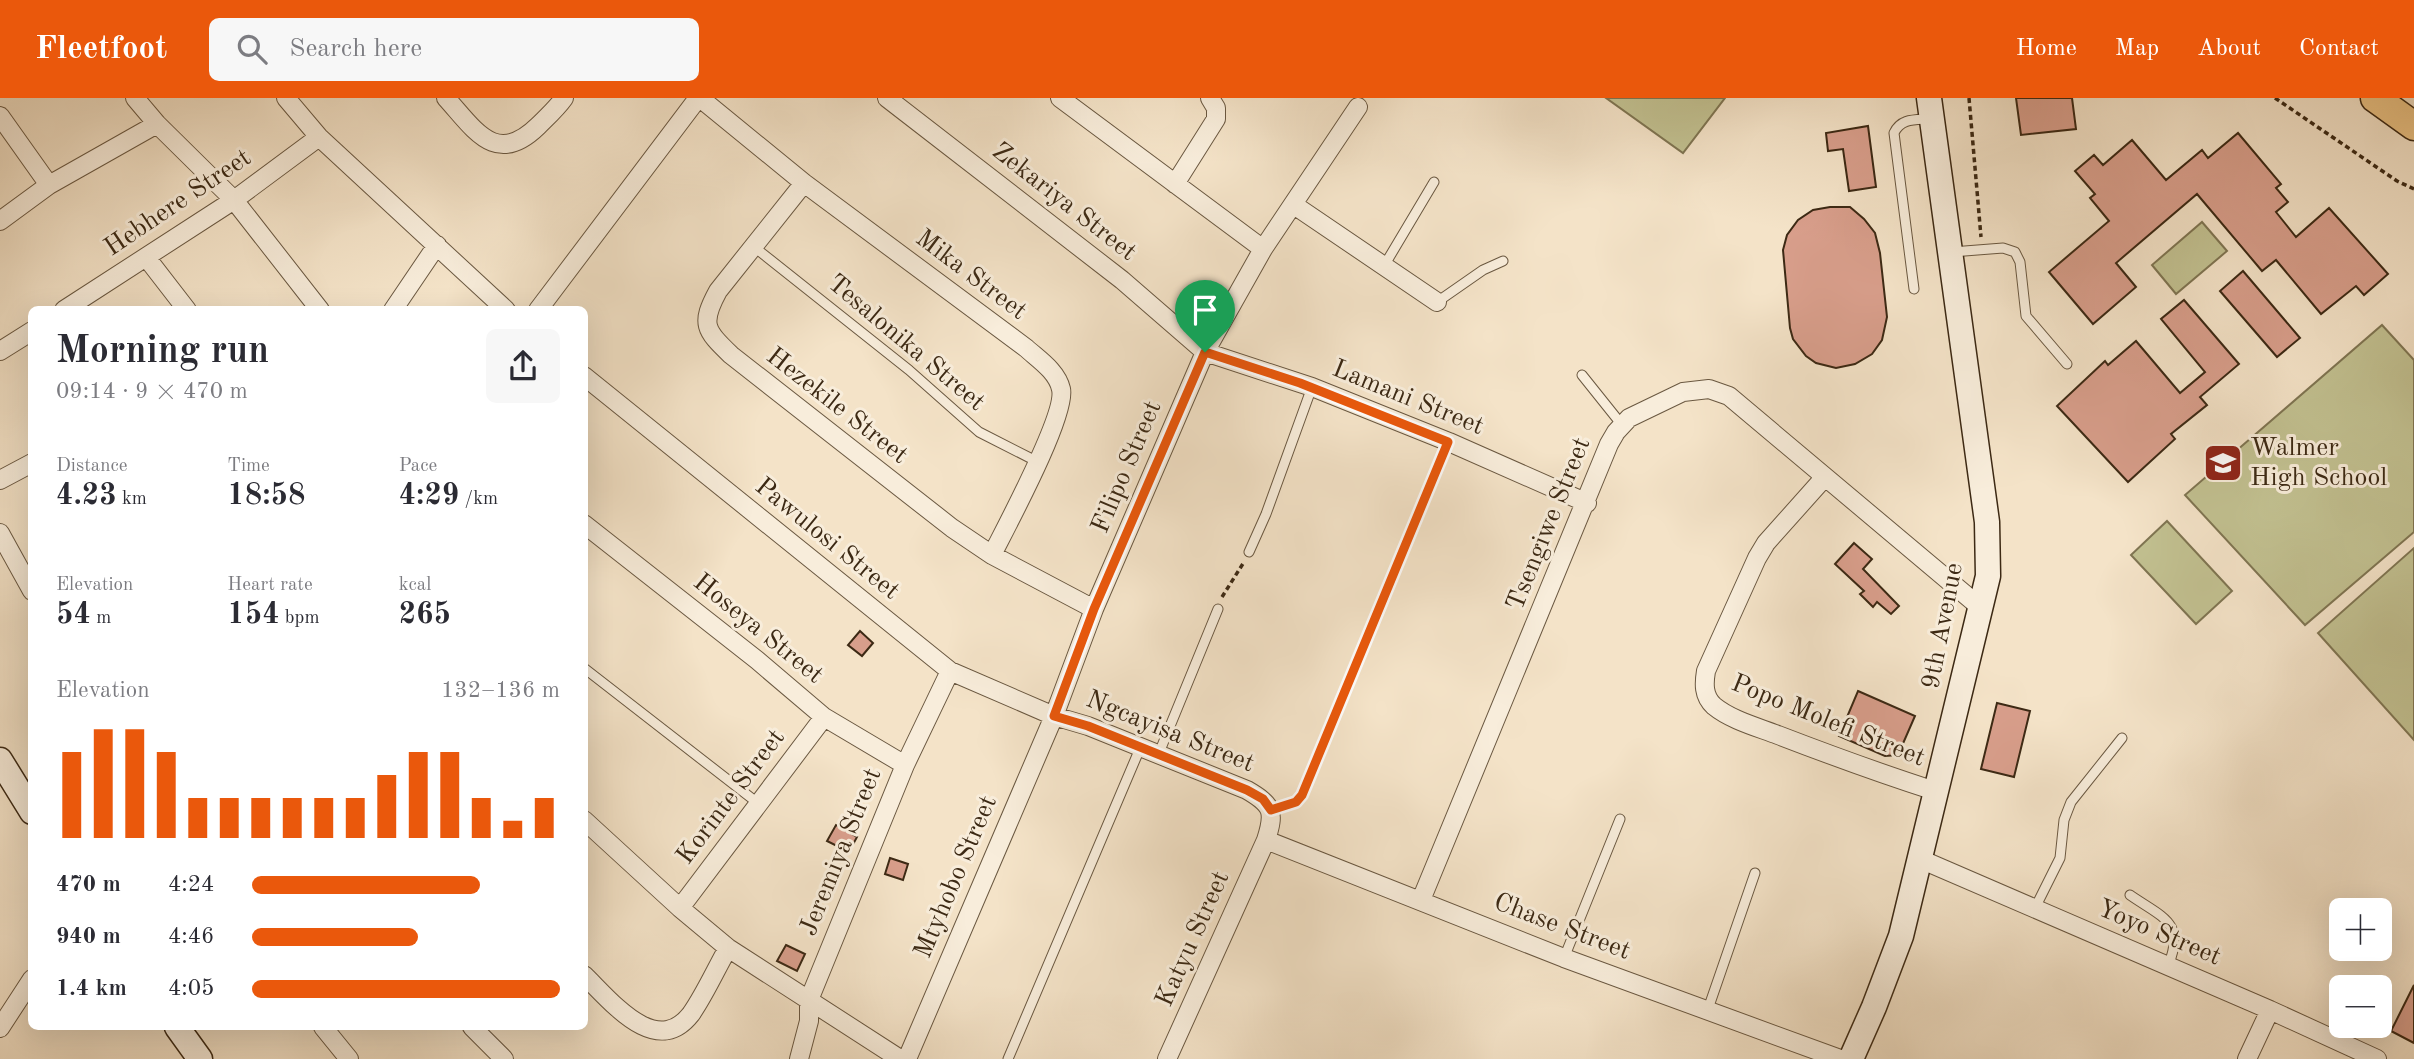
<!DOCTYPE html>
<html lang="en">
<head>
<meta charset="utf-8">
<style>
	body { margin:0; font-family:"Old Standard TT",serif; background:#f7f7f7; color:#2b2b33; height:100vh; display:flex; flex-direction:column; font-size:26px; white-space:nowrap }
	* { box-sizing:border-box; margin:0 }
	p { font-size:23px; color:#7c7c81 }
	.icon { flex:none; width:38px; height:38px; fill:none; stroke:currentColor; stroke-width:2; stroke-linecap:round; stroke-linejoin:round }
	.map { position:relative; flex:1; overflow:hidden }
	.drawer { position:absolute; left:28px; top:208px; width:560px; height:724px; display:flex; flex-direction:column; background:#fff; border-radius:10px; box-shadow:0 7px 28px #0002 }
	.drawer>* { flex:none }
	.fabs { position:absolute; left:2329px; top:800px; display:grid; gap:14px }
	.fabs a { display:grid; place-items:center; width:63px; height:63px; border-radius:10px; background:#fff; box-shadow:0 7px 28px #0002; font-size:35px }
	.pin { position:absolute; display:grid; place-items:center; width:60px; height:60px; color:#fff; margin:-72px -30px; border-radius:50% 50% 50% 0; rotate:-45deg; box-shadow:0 0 7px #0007 }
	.pin .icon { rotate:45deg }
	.round { display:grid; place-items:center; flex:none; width:74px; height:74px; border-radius:10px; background:#f7f7f7 }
	.summary { display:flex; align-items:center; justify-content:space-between; height:119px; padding:0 28px }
	h1 { font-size:38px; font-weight:700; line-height:52px }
	.stats { display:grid; grid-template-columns:repeat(3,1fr); gap:10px; height:119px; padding:7px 28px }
	.stats div { display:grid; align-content:center }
	.stats b { font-size:30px; font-weight:700 }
	.stats small { font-size:19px; font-weight:400 }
	.stats p { font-size:19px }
	.chart { height:196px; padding:14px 28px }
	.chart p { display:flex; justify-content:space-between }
	.chart svg { width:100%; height:126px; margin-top:7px; stroke:#ea580c; stroke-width:6 }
	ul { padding:0 28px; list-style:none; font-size:23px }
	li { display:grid; grid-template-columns:112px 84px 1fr; align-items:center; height:52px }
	li i { height:18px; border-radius:9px; background:#ea580c }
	header { display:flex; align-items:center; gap:42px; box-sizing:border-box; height:98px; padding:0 35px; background:#ea580c; color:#fff }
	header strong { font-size:33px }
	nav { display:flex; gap:38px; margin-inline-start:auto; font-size:24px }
	.search { width:490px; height:63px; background:#f7f7f7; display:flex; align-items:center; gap:18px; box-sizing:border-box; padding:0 24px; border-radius:10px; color:#7c7c81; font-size:26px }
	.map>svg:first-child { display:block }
	.pitch { fill:#c2c191; stroke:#7f7552; stroke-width:2 }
	.building { fill:#d89e8b; stroke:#3c2914; stroke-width:2 }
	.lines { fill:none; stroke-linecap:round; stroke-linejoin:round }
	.lane-casing { stroke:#6a5841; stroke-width:11 }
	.street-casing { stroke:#6a5841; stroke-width:20 }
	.secondary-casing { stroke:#3c2914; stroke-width:27 }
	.primary-casing { stroke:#3c2914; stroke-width:31 }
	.path { stroke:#3c2914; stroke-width:3.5; stroke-dasharray:5 3.5; stroke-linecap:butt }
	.lane { stroke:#f8eddb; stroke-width:9 }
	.street { stroke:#f8eddb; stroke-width:18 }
	.secondary { stroke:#f8eddb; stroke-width:24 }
	.primary { stroke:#eac284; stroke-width:28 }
	.route-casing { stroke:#fff; stroke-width:14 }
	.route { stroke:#ea580c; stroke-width:9 }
	.labels { text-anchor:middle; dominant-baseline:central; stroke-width:6; stroke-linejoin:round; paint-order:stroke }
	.street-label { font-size:26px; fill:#3c2914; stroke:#f8eddb }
	.poi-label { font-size:26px; fill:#3c2914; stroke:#f8eddb; text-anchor:start }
</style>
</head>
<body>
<header>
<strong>Fleetfoot</strong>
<div class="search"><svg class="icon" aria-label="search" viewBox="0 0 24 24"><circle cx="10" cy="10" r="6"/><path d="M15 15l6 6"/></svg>Search here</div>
<nav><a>Home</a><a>Map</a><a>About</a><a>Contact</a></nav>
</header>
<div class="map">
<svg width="2414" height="961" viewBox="0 0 2414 961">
	<rect width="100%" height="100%" fill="#f4e3c8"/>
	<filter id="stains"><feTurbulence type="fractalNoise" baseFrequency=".00286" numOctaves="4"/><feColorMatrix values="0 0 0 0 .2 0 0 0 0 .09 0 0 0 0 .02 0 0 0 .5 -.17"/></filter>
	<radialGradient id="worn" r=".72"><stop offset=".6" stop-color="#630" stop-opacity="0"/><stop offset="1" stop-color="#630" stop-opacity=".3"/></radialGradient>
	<path class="pitch" d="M1606,0H1725L1683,55Z
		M2202,124L2227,153L2176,196L2152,167Z
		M2382,227L2414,262V434L2305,527L2185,397Z
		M2167,423L2232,493L2196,526L2131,457Z
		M2414,450V642L2318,535Z"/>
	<path class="building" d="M2016,0H2072L2076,31L2021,37Z
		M1868,28L1876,89L1849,93L1843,51L1828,53L1826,35Z
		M2238,35L2281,86L2276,90L2288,104L2276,114L2296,139L2329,110L2388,176L2364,197L2356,188L2321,216L2276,162L2262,173L2197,96L2116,165L2136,189L2093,226L2049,174L2109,123L2090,100L2095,96L2075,73L2094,57L2103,67L2132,42L2166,82L2202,52L2208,60Z
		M1830,109H1850L1864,121L1875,135L1880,155L1887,219L1882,242L1872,256L1855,266L1836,270L1816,265L1806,258L1793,241L1790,230L1783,152L1787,137L1798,122L1813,112Z
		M2243,173L2300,240L2277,259L2220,193Z
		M2184,202L2239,266L2200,299L2207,307L2171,336L2175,341L2128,384L2057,308L2105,263L2108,267L2136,243L2180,295L2205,274L2161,221Z
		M1854,445L1872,461L1863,471L1899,508L1891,516L1877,504L1873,509L1860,496L1864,493L1835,466Z
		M860,533L873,545L862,558L848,547Z
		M1858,593L1915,618L1898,657L1885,658L1839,638Z
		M1997,605L2030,613L2014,679L1981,671Z
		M836,727L857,739L849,754L827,743Z
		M890,760L908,766L903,782L885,776Z
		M786,847L805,856L797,873L777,863Z
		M2414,887V945L2391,933Z"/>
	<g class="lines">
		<g class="lane-casing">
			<path id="lane" d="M753,148L909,272L979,334L1038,364
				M1952,154L2003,150L2015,154L2020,164L2026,218L2067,266
				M1384,168L1434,84
				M1914,191L1894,35C1901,20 1915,22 1929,21
				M1437,204L1483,172L1503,163
				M1582,277L1622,327
				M1249,454L1266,416L1312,289
				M584,570L759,706
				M1159,655L1218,511
				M1271,712L1296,704L1302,697L1449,344
				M2130,797C2163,820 2186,824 2168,868
				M2035,810L2060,760L2064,722L2071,704L2122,640
				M1564,860L1620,721
				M1708,911L1755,775
				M1008,961L1141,648"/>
		</g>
		<g class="street-casing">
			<path id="street" d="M135,0L157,26L234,102L320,212
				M286,0L319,39L506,212
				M446,0C475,32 496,69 538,28C547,19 557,10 564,0
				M700,0L804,85L1026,250C1038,261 1057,273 1061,291C1067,316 1006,429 992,457
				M887,0L1122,182L1205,254L1312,289L1449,344L1587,405
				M1060,0L1263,151
				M0,18L49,87
				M804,85L718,193C700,226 705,232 731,257L952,430L992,457L1094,511
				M1175,86L1216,21V10L1210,0
				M1294,107L1437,204
				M0,123L49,87L157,26
				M146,159L187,212
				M64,212L234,102L319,39
				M393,212L437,147
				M538,212L698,0
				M0,253L32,233
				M584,278L950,573L1054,618L1088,628L1247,692C1273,707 1275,714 1266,742L1167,961
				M1824,380L1766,445L1757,460L1706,573C1704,585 1703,598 1714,608C1731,622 1757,629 1778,637C1830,657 1882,676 1935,693
				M0,382L32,365
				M584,426L757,562L824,619L905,667
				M0,435L32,493
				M584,722L680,810L728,850L900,961
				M1266,742L1564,860L1840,961
				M1920,761L2270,912L2377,961
				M1421,802L1609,346L1616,334L1629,320L1683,294L1709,291L1729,298L1980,509
				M680,810L824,619
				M584,877C611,903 656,961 691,916C705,896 716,871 728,850
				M323,929L349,961
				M472,929L504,961
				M0,930L32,881
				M799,961L809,923V902L905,667L950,573
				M907,961L1054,618L1094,511L1205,254L1263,151L1358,9
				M2247,961L2270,912"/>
		</g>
		<g class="secondary-casing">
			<path id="secondary" d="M0,662L32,714
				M177,929L200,961
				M1851,961L1874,909L1901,838L1988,478L1987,424L1929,0"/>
		</g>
		<g class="primary-casing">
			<path id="primary" d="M2375,0L2414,28"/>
		</g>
		<path class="path" d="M1969,0L1981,139
			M2275,0L2397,83L2414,91
			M1222,499L1244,464"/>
		<use href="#lane" class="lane"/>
		<use href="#street" class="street"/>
		<use href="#secondary" class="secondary"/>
		<use href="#primary" class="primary"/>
	</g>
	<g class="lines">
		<g class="route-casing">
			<path id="route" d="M1205,254L1300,285L1448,344L1302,697L1296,704L1271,712L1263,701L1247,692L1088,628L1054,618L1094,511Z"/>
		</g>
		<use href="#route" class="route"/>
	</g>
	<defs>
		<g id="school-square" transform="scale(2.0125)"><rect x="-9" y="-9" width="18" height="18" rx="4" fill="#8f2418" stroke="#f8eddb"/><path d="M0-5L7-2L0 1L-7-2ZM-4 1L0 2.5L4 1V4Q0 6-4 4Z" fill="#fff"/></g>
	</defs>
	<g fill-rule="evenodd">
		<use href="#school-square" x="2223" y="365"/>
	</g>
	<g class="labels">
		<g class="street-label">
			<text transform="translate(1064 104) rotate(38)">Zekariya Street</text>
			<text transform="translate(178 105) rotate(-34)">Hebhere Street</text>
			<text transform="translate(971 177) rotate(37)">Mika Street</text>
			<text transform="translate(906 245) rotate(40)">Tesalonika Street</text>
			<text transform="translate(1408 300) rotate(22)">Lamani Street</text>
			<text transform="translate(837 308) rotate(38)">Hezekile Street</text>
			<text transform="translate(1127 369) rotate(-67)">Filipo Street</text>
			<text transform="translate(1549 426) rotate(-68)">Tsengiwe Street</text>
			<text transform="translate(827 441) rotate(39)">Pawulosi Street</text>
			<text transform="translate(1943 528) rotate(-79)">9th Avenue</text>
			<text transform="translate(758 531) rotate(39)">Hoseya Street</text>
			<text transform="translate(1828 623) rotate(22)">Popo Molefi Street</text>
			<text transform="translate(1170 634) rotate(22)">Ngcayisa Street</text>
			<text transform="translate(731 699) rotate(-53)">Korinte Street</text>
			<text transform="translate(841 754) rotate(-68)">Jeremiya Street</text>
			<text transform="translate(956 779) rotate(-67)">Mtyhobo Street</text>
			<text transform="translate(1562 829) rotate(21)">Chase Street</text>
			<text transform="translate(2159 835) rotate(23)">Yoyo Street</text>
			<text transform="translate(1193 841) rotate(-66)">Katyu Street</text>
		</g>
		<g class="poi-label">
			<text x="2250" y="350">Walmer<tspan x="2250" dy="30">High School</tspan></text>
		</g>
	</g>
	<rect width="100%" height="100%" filter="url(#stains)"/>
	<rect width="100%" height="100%" fill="url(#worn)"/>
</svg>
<div class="fabs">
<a>+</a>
<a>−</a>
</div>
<div class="pin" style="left:1205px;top:254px;background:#1e9e55"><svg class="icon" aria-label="arrive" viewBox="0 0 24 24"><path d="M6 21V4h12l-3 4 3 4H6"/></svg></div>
<section class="drawer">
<div class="summary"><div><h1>Morning run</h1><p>09:14 · 9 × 470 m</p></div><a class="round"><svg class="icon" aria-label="share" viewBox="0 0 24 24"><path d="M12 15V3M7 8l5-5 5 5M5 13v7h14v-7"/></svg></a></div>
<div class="stats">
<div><p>Distance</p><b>4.23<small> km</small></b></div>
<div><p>Time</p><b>18:58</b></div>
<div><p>Pace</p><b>4:29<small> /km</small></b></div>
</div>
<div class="stats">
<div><p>Elevation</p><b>54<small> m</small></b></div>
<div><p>Heart rate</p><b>154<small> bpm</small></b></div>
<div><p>kcal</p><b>265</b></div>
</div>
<div class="chart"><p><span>Elevation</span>132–136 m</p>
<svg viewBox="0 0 160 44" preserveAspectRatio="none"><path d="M5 44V14M15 44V6M25 44V6M35 44V14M45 44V30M55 44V30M65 44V30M75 44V30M85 44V30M95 44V30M105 44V22M115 44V14M125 44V14M135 44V30M145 44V38M155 44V30"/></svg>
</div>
<ul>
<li><b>470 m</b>4:24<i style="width:74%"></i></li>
<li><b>940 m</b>4:46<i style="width:54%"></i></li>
<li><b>1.4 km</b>4:05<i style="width:100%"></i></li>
</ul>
</section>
</div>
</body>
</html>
